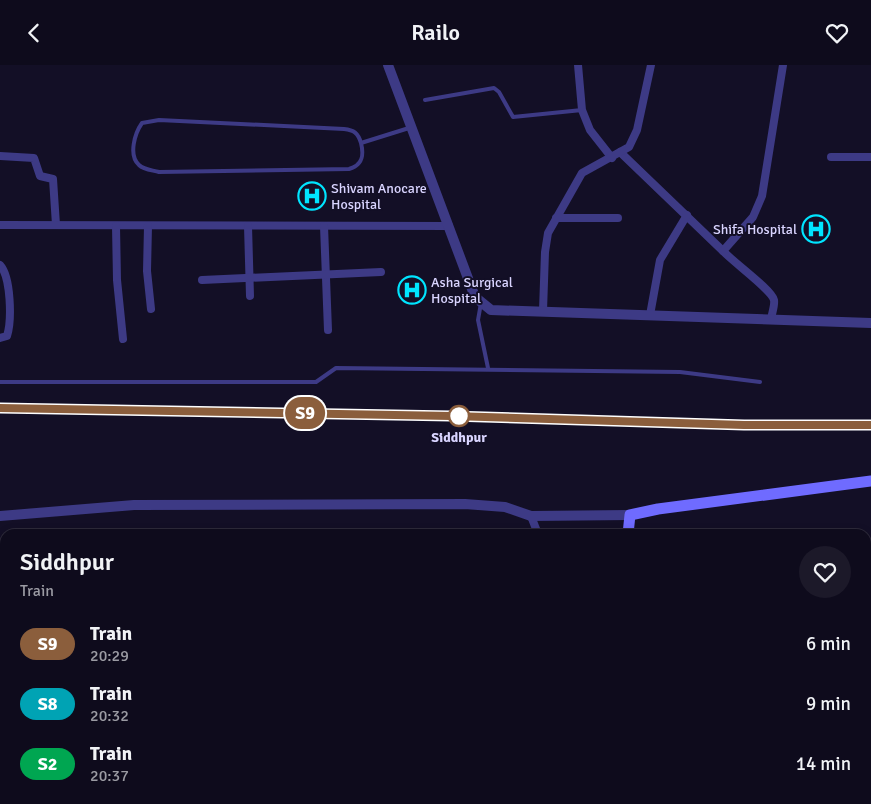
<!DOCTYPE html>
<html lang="en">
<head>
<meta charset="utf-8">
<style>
  :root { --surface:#0e0b1c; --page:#1c1929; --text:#f1f3f6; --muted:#9b9ba3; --line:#2e2b3b }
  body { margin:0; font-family:Signika,sans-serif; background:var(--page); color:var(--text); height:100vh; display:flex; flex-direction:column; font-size:19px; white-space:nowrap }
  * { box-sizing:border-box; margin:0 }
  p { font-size:16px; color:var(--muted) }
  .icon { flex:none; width:28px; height:28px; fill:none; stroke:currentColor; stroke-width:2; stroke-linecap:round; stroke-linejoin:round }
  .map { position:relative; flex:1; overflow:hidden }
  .panel { position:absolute; left:0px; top:464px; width:871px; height:276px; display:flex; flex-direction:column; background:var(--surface); border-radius:15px 15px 0 0; box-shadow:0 2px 8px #0003,0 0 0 1px var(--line) }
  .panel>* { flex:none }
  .badge { padding:0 10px; border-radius:16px; font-size:18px; line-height:32px }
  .map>.badge { position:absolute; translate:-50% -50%; box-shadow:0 0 0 2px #fff }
  .round { display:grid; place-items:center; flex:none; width:52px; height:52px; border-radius:26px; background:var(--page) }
  .headline { display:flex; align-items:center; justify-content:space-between; height:85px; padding:0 20px }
  h1 { font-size:24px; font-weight:600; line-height:38px }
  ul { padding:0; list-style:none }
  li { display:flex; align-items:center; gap:15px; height:60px; padding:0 20px }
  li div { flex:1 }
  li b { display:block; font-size:19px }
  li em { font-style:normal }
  li .badge { min-width:55px; font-weight:700; text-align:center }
  header { display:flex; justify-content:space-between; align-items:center; height:65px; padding:0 20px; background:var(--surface); font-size:22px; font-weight:600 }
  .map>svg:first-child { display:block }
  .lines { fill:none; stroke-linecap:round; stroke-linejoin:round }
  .service { stroke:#3d3a85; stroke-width:4 }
  .minor { stroke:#3d3a85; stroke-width:8 }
  .tertiary { stroke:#3d3a85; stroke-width:10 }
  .secondary { stroke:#6f6bff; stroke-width:11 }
  .rail-casing { stroke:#00e5ff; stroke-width:4.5 }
  .rail { stroke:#130f26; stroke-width:2.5; stroke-dasharray:8; stroke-linecap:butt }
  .line-casing { stroke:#fff; stroke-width:11 }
  .line { stroke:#8b5e3c; stroke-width:8 }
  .stop-dot { fill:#fff; stroke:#8b5e3c; stroke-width:2.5 }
  .labels { text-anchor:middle; stroke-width:4; stroke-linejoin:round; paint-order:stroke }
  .poi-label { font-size:14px; fill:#d9d4ff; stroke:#130f26; text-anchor:start }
  .stop-label { font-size:14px; font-weight:bold; fill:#d9d4ff; stroke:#130f26 }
</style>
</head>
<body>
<header><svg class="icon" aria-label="back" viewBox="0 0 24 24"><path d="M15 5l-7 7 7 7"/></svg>Railo<svg class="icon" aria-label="heart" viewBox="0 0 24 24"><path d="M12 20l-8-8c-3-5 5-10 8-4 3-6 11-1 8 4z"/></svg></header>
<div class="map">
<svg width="871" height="739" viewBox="0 0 871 739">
  <rect width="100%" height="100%" fill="#130f26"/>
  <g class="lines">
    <g class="service">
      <polyline points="425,35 494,23 499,27 513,52 582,45"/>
      <path d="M361,78C364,90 363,100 349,104L159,107C152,105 144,105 139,100C128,90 135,68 142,58L159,55L344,64C354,65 358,68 361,78L409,63"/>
      <polyline points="481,238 478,255 488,303"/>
      <polyline points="0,317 316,317 336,303 680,307 760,317"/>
    </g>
    <g class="minor">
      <polyline points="578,0 582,45 590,65 612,93"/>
      <polyline points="620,87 723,186"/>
      <polyline points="0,91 34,93 40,111 53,114 56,160"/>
      <polyline points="831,92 871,92"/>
      <polyline points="556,153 618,153"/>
      <polyline points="0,160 449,161"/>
      <polyline points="116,161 117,215 123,274"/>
      <polyline points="148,161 147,206 151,244"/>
      <polyline points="248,161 250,231"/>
      <polyline points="324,161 328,265"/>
      <path d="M0,200C11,212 12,255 7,271L0,273"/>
      <polyline points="202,215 381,207"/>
      <polyline points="543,246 545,187 548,168 582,108 629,82 637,65 651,0"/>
      <polyline points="650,250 660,195 687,150"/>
      <path d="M771,254C772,248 775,240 774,235C772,225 733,197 723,186L753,152L762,131L783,0"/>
      <polyline points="531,451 538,469"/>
      <polyline points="866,565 871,562"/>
      <polyline points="866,621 871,636"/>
      <polyline points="866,678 871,678"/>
      <polyline points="866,716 871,716"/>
      <polyline points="556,735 556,739"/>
      <polyline points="820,735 820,739"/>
    </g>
    <g class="tertiary">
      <polyline points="388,0 475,232 491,245 871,258"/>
      <polyline points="0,451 134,440 465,439 505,442 531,451 630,450"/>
    </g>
    <g class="secondary">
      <polyline points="628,469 630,450 658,444 871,416"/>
      <polyline points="505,739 509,735"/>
      <polyline points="609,739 609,735"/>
    </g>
    <g class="rail-casing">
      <polyline id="rail" points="0,343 451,351 744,360 871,360"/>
    </g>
    <use href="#rail" class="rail"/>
  </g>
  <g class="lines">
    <g class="line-casing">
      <polyline id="line" points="0,343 451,351 744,360 871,360"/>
    </g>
    <use href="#line" class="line"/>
  </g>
  <defs>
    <g id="hospital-ring" transform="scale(1.4375)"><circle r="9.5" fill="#130f26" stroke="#00e5ff" stroke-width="1.5"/><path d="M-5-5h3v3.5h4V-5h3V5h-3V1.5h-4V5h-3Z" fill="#00e5ff"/></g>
  </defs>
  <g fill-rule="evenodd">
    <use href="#hospital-ring" x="312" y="131"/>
    <use href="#hospital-ring" x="816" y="164"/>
    <use href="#hospital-ring" x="412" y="225"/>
  </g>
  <circle class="stop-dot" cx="459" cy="351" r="10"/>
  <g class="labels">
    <g class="poi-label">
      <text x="331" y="128">Shivam Anocare<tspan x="331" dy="16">Hospital</tspan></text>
      <text x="797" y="169" text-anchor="end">Shifa Hospital</text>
      <text x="431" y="222">Asha Surgical<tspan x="431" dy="16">Hospital</tspan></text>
    </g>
    <g class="stop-label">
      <text x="459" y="377">Siddhpur</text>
    </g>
  </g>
</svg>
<b class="badge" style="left:305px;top:348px;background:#8b5e3c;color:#fff">S9</b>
<section class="panel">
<div class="headline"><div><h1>Siddhpur</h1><p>Train</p></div><a class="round"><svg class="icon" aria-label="heart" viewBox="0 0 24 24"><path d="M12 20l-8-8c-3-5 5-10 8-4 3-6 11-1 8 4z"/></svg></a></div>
<ul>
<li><span class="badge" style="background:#8b5e3c;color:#fff">S9</span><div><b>Train</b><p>20:29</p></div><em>6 min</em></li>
<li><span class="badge" style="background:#00a3b4;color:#fff">S8</span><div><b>Train</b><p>20:32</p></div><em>9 min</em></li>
<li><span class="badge" style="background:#00a651;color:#fff">S2</span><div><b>Train</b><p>20:37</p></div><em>14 min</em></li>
</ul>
</section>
</div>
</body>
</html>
